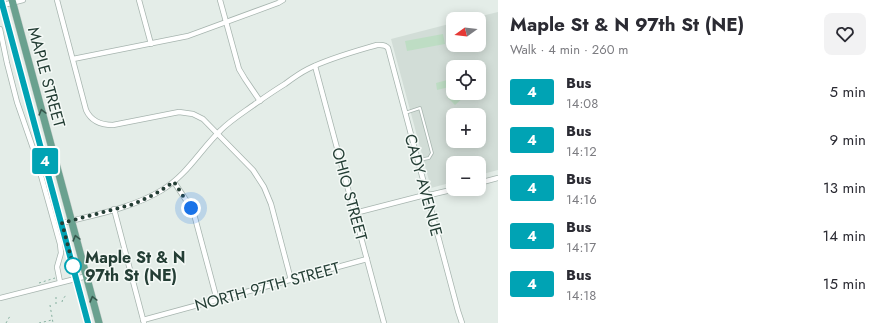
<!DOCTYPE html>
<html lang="en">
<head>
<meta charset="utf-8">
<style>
  :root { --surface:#fff; --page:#f2f2f3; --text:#2b2b33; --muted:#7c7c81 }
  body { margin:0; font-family:Jost,sans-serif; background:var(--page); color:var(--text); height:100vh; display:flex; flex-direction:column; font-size:15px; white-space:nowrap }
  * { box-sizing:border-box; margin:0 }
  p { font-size:13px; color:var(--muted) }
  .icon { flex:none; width:22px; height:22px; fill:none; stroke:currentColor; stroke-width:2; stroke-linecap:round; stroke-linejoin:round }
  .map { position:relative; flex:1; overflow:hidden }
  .panel { display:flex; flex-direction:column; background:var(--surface); width:380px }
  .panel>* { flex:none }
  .badge { padding:0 8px; border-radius:3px; font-size:14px; line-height:26px }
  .needle { width:26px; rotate:255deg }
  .controls { position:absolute; left:446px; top:12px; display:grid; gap:8px }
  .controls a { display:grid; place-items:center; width:40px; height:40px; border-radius:8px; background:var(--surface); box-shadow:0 2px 10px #0003; font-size:20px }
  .you { position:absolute; width:20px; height:20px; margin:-10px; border:3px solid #fff; border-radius:50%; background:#1a73e8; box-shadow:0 0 0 6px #1a73e833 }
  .map>.badge { position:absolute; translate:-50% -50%; box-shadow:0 0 0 2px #fff }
  .round { display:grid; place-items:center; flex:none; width:42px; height:42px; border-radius:8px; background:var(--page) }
  .summary { display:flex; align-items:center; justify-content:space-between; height:68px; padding:0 12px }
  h1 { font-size:19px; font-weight:700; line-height:30px }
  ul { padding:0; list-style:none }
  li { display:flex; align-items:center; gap:12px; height:48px; padding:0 12px }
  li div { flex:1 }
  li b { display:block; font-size:15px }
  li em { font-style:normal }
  li .badge { min-width:44px; font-weight:700; text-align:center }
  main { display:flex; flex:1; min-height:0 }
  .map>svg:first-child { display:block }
  .built { fill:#d2ddd7; fill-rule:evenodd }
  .green { fill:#beddc4 }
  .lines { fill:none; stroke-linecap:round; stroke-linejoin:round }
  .lane-casing { stroke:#a7b5af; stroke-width:3.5 }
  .street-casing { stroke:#a7b5af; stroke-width:6 }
  .primary-casing { stroke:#c2c9c6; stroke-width:8 }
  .path { stroke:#85af9f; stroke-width:1; stroke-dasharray:2 3; stroke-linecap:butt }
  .lane { stroke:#fff; stroke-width:2 }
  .street { stroke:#fff; stroke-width:4.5 }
  .primary { stroke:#6aa18f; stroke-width:7 }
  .oneway { stroke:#36574c }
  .line-casing { stroke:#fff; stroke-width:9 }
  .line { stroke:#00a3b4; stroke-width:6 }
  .walk { stroke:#243e35; stroke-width:4; stroke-dasharray:0 7.2 }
  .stop-dot { fill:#fff; stroke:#00a3b4; stroke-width:2 }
  .labels { text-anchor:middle; stroke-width:3; stroke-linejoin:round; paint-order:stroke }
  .street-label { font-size:16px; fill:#243e35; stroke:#f4f9f6 }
  .stop-label { font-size:16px; font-weight:bold; fill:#243e35; stroke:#f4f9f6; text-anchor:start }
</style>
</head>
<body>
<main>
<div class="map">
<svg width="498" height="323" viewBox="0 0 498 323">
  <rect width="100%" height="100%" fill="#e4ede8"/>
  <path class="built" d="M498,12V170L479,175V163H453V182L431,188L391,39L453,23V45H479V19H469ZM453,67H479V93H453ZM453,115H479V141H453Z"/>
  <g class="green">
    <polygon points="443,34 445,44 407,51 405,41"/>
    <polygon points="451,79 453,86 437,90 436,83"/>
    <polygon points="453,90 453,93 460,93 464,97 455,105 447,97"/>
  </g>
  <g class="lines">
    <g class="lane-casing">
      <polyline id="lane" points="405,113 420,108 432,153 429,158 419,160"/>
    </g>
    <g class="street-casing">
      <g id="street">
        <path d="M57,0L86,110C91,121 100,125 113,125L179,112L193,114L203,119L253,170L264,187L271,204L291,280"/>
        <polyline points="139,0 151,44"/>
        <polyline points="220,0 239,69 245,79 260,101"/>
        <polyline points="3,5 23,0"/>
        <polyline points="0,29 7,63 17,102 35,154 60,244 61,253 57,267 60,282"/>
        <polyline points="73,59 188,36 278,3 283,0"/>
        <polyline points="315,66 384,323"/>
        <polyline points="174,182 188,203 194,214 217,300"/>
        <polyline points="479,183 498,178"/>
        <polyline points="114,209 144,323"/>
        <polyline points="355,213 421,196 434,194 455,189"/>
        <path d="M62,223C94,215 133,208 162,190C188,174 200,150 221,130C231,120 244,112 255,104C265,97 275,90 285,84C293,78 300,73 308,69C330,58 353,52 377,45C381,45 385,44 388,48L458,311L462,323"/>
        <polyline points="0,298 87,276"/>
        <polyline points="143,320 367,259"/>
      </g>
    </g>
    <g class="primary-casing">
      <g id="primary">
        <polyline points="1,0 88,323"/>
        <polyline points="12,0 99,323"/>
      </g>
    </g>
    <g class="path">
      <polyline points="39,283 55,278"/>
      <polyline points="62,302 63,298 66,296"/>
      <polyline points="56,304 56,296"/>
      <polyline points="50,305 53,323"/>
      <polyline points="6,323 10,316"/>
      <polyline points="39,323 52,320"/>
    </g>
    <use href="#lane" class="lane"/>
    <use href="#street" class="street"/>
    <use href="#primary" class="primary"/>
  </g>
  <defs><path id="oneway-chevron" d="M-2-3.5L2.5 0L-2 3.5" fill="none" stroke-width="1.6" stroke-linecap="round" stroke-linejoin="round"/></defs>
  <g class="oneway">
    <use href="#oneway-chevron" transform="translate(42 112) rotate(-105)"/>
    <use href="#oneway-chevron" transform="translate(76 238) rotate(-105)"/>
    <use href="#oneway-chevron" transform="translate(93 299) rotate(-105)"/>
  </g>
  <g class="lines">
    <g class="line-casing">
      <polyline id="line" points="1,0 88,323"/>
    </g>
    <use href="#line" class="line"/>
    <polyline class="walk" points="73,266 74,269 62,223 134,204 155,194 174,182 191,208"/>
  </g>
  <circle class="stop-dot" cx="73" cy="266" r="8"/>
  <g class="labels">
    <g class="street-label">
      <text transform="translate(47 77) rotate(75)" y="6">MAPLE STREET</text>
      <text transform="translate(424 185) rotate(75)" y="6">CADY AVENUE</text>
      <text transform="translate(350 194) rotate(75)" y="6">OHIO STREET</text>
      <text transform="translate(267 286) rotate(-15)" y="6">NORTH 97TH STREET</text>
    </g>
    <g class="stop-label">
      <text x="85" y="263">Maple St &amp; N<tspan x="85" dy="18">97th St (NE)</tspan></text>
    </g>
  </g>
</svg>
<div class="controls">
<a><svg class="needle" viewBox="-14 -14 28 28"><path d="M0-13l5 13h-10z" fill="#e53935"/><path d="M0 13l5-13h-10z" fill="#7c7c81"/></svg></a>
<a><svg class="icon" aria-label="locate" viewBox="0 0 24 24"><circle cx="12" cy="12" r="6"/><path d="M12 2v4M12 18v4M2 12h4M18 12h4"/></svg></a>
<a>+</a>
<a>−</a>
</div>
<div class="you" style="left:191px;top:208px"></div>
<b class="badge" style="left:45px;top:161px;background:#00a3b4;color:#fff">4</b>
</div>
<section class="panel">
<div class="summary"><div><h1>Maple St &amp; N 97th St (NE)</h1><p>Walk · 4 min · 260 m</p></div><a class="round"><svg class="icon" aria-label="heart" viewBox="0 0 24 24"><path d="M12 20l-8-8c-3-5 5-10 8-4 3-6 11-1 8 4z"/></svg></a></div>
<ul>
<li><span class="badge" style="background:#00a3b4;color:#fff">4</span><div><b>Bus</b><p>14:08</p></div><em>5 min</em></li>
<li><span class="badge" style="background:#00a3b4;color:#fff">4</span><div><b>Bus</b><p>14:12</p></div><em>9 min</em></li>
<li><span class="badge" style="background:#00a3b4;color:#fff">4</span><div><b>Bus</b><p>14:16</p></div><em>13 min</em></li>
<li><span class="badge" style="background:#00a3b4;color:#fff">4</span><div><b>Bus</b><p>14:17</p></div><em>14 min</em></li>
<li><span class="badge" style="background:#00a3b4;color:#fff">4</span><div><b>Bus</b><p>14:18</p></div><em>15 min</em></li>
</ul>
</section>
</main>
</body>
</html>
